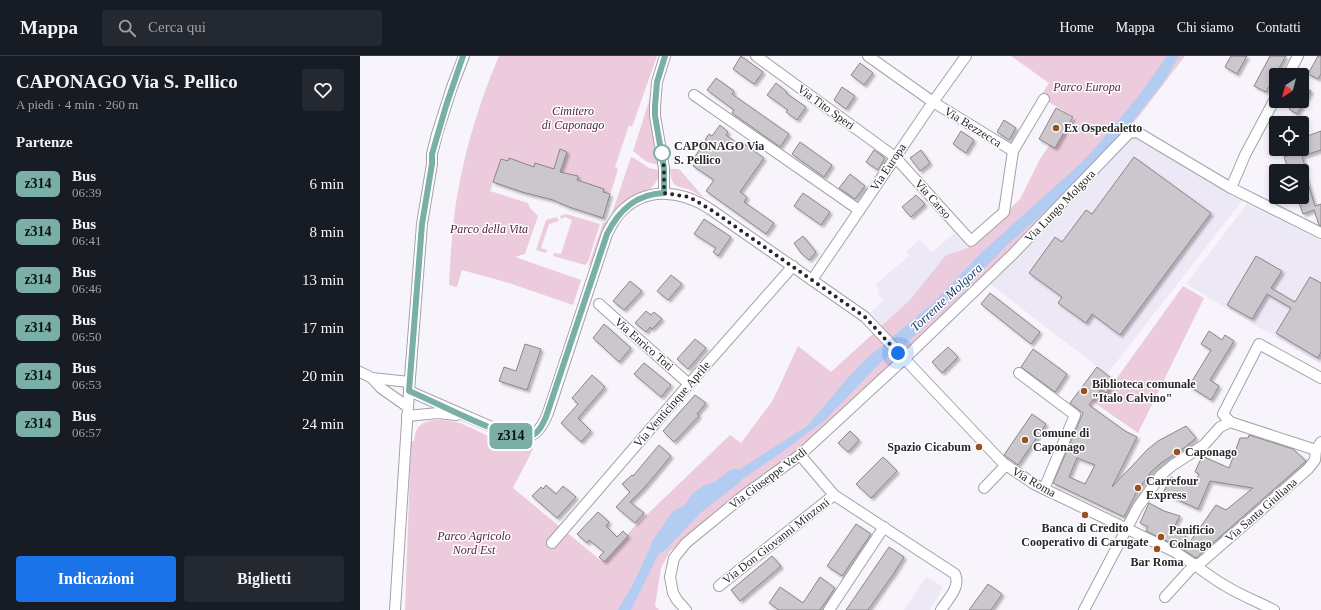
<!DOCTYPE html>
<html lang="it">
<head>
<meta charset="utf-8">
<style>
  :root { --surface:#171b24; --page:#242831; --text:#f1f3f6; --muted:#9ea1a6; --line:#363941; --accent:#1a73e8 }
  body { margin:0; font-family:Georgia,serif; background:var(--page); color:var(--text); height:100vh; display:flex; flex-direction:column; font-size:15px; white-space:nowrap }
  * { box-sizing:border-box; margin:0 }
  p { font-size:13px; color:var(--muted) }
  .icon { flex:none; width:22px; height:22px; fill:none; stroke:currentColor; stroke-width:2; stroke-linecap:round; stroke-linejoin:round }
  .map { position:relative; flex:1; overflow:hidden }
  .side { display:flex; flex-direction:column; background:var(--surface); width:360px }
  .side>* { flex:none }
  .badge { padding:0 8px; border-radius:6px; font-size:14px; line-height:26px }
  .needle { width:26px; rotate:216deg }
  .tools { position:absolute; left:909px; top:12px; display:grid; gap:8px }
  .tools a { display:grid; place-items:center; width:40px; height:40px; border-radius:4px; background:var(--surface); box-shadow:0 2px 6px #0003; font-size:20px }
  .you { position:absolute; width:20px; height:20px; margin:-10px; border:3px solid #fff; border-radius:50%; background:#1a73e8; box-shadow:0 0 0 6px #1a73e833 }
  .map>.badge { position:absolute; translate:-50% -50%; box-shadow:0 0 0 2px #fff }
  h2 { padding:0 16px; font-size:15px; line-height:36px }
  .round { display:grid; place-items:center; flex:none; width:42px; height:42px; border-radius:4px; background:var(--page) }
  .overview { display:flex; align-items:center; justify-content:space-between; height:68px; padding:0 16px }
  h1 { font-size:19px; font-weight:700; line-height:30px }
  .button { display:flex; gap:8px; margin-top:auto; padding:8px 16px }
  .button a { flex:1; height:46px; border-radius:4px; background:var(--accent); color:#fff; font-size:16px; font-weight:700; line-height:46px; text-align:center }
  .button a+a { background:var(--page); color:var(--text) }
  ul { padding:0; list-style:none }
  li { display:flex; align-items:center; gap:12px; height:48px; padding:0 16px }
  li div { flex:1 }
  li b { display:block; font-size:15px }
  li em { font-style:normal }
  li .badge { min-width:44px; font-weight:700; text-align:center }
  header { display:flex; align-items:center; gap:24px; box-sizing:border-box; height:56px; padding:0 20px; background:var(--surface); border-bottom:1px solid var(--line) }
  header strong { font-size:19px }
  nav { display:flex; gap:22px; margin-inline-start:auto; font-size:14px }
  .search { width:280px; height:36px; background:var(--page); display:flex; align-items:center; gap:10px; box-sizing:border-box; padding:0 14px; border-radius:4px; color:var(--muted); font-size:15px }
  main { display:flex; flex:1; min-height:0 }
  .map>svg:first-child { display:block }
  .built { fill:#ede8f6 }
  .green { fill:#eccbdc }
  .water { fill:#b3ccf1 }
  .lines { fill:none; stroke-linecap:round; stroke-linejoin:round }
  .river { stroke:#b3ccf1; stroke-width:16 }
  .building { fill:#ccc7cc; stroke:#8a868b; fill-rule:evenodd; filter:url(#shadow) }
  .minor-casing { stroke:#a4a2a8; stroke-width:12 }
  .minor { stroke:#fff; stroke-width:10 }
  .line-casing { stroke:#fff; stroke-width:9 }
  .line { stroke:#79afa6; stroke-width:6 }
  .walk { stroke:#282729; stroke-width:4; stroke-dasharray:0 7.2 }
  .poi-dot { fill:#965224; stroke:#fff; stroke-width:1.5 }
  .stop-dot { fill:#fff; stroke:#79afa6; stroke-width:2 }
  .labels { text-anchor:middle; stroke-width:3; stroke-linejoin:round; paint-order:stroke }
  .park-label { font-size:12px; font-style:italic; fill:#552140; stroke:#fff }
  .street-label { font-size:12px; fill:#282729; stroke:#fff }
  .poi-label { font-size:12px; font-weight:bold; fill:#282729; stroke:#fff; text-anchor:start }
  .stop-label { font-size:12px; font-weight:bold; fill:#282729; stroke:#fff; text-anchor:start }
  .water-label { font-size:13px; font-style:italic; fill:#1b3b69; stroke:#fff }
</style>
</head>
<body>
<header>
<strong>Mappa</strong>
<div class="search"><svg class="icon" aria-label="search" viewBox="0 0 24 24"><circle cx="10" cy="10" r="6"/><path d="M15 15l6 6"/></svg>Cerca qui</div>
<nav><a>Home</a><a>Mappa</a><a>Chi siamo</a><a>Contatti</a></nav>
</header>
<main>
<section class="side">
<div class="overview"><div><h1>CAPONAGO Via S. Pellico</h1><p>A piedi · 4 min · 260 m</p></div><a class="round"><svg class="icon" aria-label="heart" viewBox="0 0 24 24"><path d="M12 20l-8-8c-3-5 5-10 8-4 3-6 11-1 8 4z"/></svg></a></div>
<h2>Partenze</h2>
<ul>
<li><span class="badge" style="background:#79afa6;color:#111">z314</span><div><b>Bus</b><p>06:39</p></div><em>6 min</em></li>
<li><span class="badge" style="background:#79afa6;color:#111">z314</span><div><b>Bus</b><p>06:41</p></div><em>8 min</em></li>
<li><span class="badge" style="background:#79afa6;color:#111">z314</span><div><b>Bus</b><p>06:46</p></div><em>13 min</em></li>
<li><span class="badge" style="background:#79afa6;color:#111">z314</span><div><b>Bus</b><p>06:50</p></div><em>17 min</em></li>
<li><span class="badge" style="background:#79afa6;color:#111">z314</span><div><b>Bus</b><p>06:53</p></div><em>20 min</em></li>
<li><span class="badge" style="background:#79afa6;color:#111">z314</span><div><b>Bus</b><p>06:57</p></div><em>24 min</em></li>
</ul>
<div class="button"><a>Indicazioni</a><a>Biglietti</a></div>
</section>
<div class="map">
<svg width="961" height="554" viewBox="0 0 961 554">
  <defs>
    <filter id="shadow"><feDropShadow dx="2.5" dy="2.5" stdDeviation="1" flood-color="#0004"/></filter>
  </defs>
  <rect width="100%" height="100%" fill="#f7f4fb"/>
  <g class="built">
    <polygon points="773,80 882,145 747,318 630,228"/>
    <polygon points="887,148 961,184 961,308 826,228"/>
    <polygon points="595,177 609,193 524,273 511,256 523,245 517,238 520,235 515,229 549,200 546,196 559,184 572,196"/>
    <polygon points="566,521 583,531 570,554 544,554"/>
  </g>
  <g class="green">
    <path d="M139,0H297L272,71L269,69L255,111L258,113L243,163L180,140L162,136L133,127L130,135L168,147L170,152L178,160L165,198L155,201L221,224L213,249L149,227L102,214L97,231L89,229C90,210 91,190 93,171C99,113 116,54 139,0Z"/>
    <path d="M651,0H825L776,64L771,69L774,73L551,293L533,305L445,391L310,495L301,512L295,550L299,554H45L51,385H54C55,381 55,376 57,373C65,360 90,364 102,368C122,376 151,395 173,388V393L153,432L244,507L273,472L370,379L381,387L413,344L438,290L471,316L550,244L586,199L606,193L651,152L660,143L680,103L691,87L716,62L680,41L689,27Z"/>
    <polygon points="292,36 298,109 287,106 273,95"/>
    <path d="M271,101L274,102L289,112L299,114C299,131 287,134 275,140C266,144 258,150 253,158L252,157Z"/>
    <path d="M310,113H318L321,115L344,142C340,140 336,137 333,135C317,128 312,135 310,113Z"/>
    <polygon points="206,158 240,168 228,206 225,209 193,200 194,197 201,198 212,164 205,161 201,163 200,160"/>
    <polygon points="197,161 199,165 189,168 181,192 187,194 186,197 176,194 186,164"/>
    <path d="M248,165C241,176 237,203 228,211L243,167Z"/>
    <polygon points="823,230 844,242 778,377 732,345 741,333 747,336"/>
  </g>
  <polygon class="water" points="807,0 819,0 803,27 769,70 706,137 646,190 606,231 548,286 521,306 465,364 418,399 372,430 357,433 343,446 323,457 303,489 271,554 258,554 273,528 295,481 313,455 324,450 332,438 343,430 351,427 363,424 447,370 487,323 507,302 572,248 622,196 719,109 736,91 781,37"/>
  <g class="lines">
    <polyline class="river" points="299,489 335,451 374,421"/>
  </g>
  <g class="building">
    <polygon points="381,0 403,16 394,28 373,13"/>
    <polygon points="871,0 887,0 877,18 865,11"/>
    <polygon points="910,0 926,0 906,36 894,30"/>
    <polygon points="958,0 961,0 961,18 958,23 948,18"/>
    <polygon points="500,7 513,17 504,29 491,19"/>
    <polygon points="356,22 374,35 372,38 429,78 420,91 372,57 374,54 347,34"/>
    <polygon points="416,27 427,36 426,37 446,51 437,64 426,56 428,54 407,39"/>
    <polygon points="942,30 951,35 937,58 929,53 934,45 942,45"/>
    <polygon points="482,31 495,40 486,53 474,44"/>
    <polygon points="696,52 713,61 695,92 679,83"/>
    <polygon points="644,64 656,72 649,84 637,76"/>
    <polygon points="360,69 368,76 366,79 381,90 383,87 404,102 380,136 387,141 384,146 414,167 406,178 346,135 354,124 333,110 337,104 334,102 346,84 345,84 349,78 352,80"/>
    <polygon points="601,75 614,84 606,97 593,88"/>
    <polygon points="961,75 961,94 942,100 946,114 944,114 955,150 961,148 961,170 959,169 954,154 943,158 937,141 942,141 942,115 929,115 924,101 936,97 935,93 942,93 942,82"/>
    <polygon points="440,86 472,109 464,121 432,98"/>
    <polygon points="200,93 207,96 200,116 218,120 217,124 244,133 243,136 250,138 243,162 209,151 193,144 162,136 133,126 141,103 148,105 149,102 174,111 175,107 194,113"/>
    <polygon points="514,94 525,102 518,114 506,106"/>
    <polygon points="561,94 570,107 560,115 550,102"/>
    <polygon points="774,101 851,157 760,279 732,258 726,267 698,247 702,241 669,217 695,181 702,186 726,154 732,158"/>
    <polygon points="490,118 505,130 495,143 479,132"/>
    <polygon points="443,137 470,156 461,169 434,150"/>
    <polygon points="556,139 565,148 551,161 542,151"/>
    <polygon points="344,163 371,181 358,200 353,196 356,192 334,178"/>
    <polygon points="443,180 456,196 449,204 441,197 434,187"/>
    <polygon points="896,200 922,215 911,232 935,246 950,221 961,227 961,296 958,302 916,277 931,252 907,238 892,263 867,249"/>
    <polygon points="311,219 322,228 308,244 297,235"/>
    <polygon points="270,225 282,235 264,254 253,245"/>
    <polygon points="630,237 680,276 671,288 621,248"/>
    <polygon points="286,255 291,259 294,256 302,263 292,273 290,271 286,276 275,267"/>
    <polygon points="244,268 271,292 259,306 233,282"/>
    <polygon points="849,275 862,284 865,279 874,285 850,324 859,330 851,344 829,330 851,294 841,288"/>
    <polygon points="335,283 346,292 328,313 317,303"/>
    <polygon points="165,288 181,293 167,334 139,325 144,311 156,315"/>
    <polygon points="588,291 598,301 582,317 572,306"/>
    <polygon points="673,293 707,318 695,336 661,311"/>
    <polygon points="284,307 311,329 301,341 274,318"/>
    <path d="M737,311L755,325L746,337L741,333L729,349L765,375L777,381L752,431L788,393L798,385L826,370L836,382L824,392L801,407L791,416L777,435L764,461L693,427L723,357L710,347ZM717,402L735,409L725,428L709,421Z"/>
    <polygon points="232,319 245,331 218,362 231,375 221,386 201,367 218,348 212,342"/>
    <polygon points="335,339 346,347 337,358 339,360 314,386 303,375"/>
    <polygon points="672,358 686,368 658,409 644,399"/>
    <polygon points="490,375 499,384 488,396 478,387"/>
    <polygon points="889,379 933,393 946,405 836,502 824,494 856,449 866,454 893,432 850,425 838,453 803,437 811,421 833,431 839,418 835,416 842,400 869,412 880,382 888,382"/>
    <polygon points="299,389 311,400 285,431 270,446 284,457 275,467 256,451 270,436 262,428 272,419 273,420"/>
    <polygon points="523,401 537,415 511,442 496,428"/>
    <polygon points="186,429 196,438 203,430 216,441 197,462 172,440 181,431 183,433"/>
    <polygon points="789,447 804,455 820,460 813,473 826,479 821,492 786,475 788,471 780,467"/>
    <polygon points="238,456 249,466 246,470 257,481 263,475 268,480 244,506 239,501 244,496 229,484 227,487 217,478"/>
    <polygon points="496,468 511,478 482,520 467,510"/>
    <polygon points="529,491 544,501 534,517 508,554 486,554"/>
    <polygon points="412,500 421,510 380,545 371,534"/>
    <polygon points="460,521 475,532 460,554 419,554 409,547 420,531 443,547"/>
    <polygon points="628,528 642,538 631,554 609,554"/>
  </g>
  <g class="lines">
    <g class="minor-casing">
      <g id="minor">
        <polyline points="396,0 535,101 611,185 644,156 653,95 684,43"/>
        <polyline points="508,0 573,46 653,95"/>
        <polyline points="928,19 938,0"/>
        <polyline points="334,39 499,154"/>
        <polyline points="916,41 885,99 871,132 961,177"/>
        <polyline points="304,137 304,112 295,60 295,50 297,26 305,0"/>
        <polyline points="452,224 573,46 606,0"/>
        <polyline points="239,248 329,328"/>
        <polyline points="0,316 12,322 21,332 48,351"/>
        <polyline points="659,317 715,359 684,433"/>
        <polyline points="12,322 49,326"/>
        <path d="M49,335L150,379C173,385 180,376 188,357L247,178C251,171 254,163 260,157C285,130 321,134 350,153L505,261L643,407L674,428L815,496C832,506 847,519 864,529C880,539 898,546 914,554"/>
        <polyline points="47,360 78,357 96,359"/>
        <polyline points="870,366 863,358 899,288 961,322"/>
        <path d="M440,399L474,439L595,518C601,531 588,543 581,554"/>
        <polyline points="624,432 646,409"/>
        <polyline points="192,487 329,328 433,210"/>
        <polyline points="837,510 948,413 955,404 956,394 961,386"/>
        <polyline points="359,530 474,439"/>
        <polyline points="805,541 835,508"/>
        <polyline points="35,554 49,335 62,168 72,108 72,98 77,78 92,31 104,0"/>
        <polyline points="326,554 317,544 313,537 310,521 314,502 326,487 387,437 440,399 544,303 652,199 769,77 777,76 871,132"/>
        <polyline points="469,554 524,471"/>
        <polyline points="724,554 778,451 801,419 813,409 844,389 860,371 870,366 956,394"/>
      </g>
    </g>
    <use href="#minor" class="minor"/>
  </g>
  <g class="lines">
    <g class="line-casing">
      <path id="line" d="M103,0L86,50L72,98V108L62,168L49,335C82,349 116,368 150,379C156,381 163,382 169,381C178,378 182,370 186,361L247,178C259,154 276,138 304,137V112L295,60V50L297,26L305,0"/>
    </g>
    <use href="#line" class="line"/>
    <polyline class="walk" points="302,97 302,96 304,112 304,137 329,141 350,153 505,261 538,297"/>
  </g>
  <g class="poi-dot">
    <circle cx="696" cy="72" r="4"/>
    <circle cx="724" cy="335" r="4"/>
    <circle cx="665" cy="384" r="4"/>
    <circle cx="619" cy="391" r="4"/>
    <circle cx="817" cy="396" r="4"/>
    <circle cx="778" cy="432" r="4"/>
    <circle cx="725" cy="459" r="4"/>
    <circle cx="801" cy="481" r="4"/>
    <circle cx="797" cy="493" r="4"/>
  </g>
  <circle class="stop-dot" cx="302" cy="97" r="8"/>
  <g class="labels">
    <g class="park-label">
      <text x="727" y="35">Parco Europa</text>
      <text x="213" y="59">Cimitero<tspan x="213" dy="14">di Caponago</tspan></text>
      <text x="129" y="177">Parco della Vita</text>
      <text x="114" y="484">Parco Agricolo<tspan x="114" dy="14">Nord Est</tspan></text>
    </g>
    <g class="street-label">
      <text transform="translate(466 51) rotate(36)" y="4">Via Tito Speri</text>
      <text transform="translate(613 71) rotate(32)" y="4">Via Bezzecca</text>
      <text transform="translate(528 111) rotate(-56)" y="4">Via Europa</text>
      <text transform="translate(573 143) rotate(48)" y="4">Via Carso</text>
      <text transform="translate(700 150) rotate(-46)" y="4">Via Lungo Molgora</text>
      <text transform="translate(284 288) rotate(41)" y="4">Via Enrico Toti</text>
      <text transform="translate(312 348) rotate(-49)" y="4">Via Venticinque Aprile</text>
      <text transform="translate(408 422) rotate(-37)" y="4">Via Giuseppe Verdi</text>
      <text transform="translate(674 426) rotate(30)" y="4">Via Roma</text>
      <text transform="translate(901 454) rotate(-41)" y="4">Via Santa Giuliana</text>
      <text transform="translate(416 485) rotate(-38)" y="4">Via Don Giovanni Minzoni</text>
    </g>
    <g class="poi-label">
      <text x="704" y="76">Ex Ospedaletto</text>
      <text x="732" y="332">Biblioteca comunale<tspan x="732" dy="14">"Italo Calvino"</tspan></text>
      <text x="673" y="381">Comune di<tspan x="673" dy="14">Caponago</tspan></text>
      <text x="611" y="395" text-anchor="end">Spazio Cicabum</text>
      <text x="825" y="400">Caponago</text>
      <text x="786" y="429">Carrefour<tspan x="786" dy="14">Express</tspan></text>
      <text x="725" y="476" text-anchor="middle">Banca di Credito<tspan x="725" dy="14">Cooperativo di Carugate</tspan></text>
      <text x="809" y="478">Panificio<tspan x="809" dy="14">Colnago</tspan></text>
      <text x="797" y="510" text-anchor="middle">Bar Roma</text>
    </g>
    <g class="stop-label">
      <text x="314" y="94">CAPONAGO Via<tspan x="314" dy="14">S. Pellico</tspan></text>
    </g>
    <g class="water-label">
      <text transform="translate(586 241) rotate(-43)" y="5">Torrente Molgora</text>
    </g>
  </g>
</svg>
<div class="tools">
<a><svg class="needle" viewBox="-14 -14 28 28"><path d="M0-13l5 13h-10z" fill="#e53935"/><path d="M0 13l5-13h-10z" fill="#9ea1a6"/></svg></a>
<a><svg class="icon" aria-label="locate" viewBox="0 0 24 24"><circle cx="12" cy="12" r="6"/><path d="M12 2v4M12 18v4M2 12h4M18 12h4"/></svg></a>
<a><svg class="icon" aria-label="layers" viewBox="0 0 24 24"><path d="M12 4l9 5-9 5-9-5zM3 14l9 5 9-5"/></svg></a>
</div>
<div class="you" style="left:538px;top:297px"></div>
<b class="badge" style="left:151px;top:380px;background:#79afa6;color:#111">z314</b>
</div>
</main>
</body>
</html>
